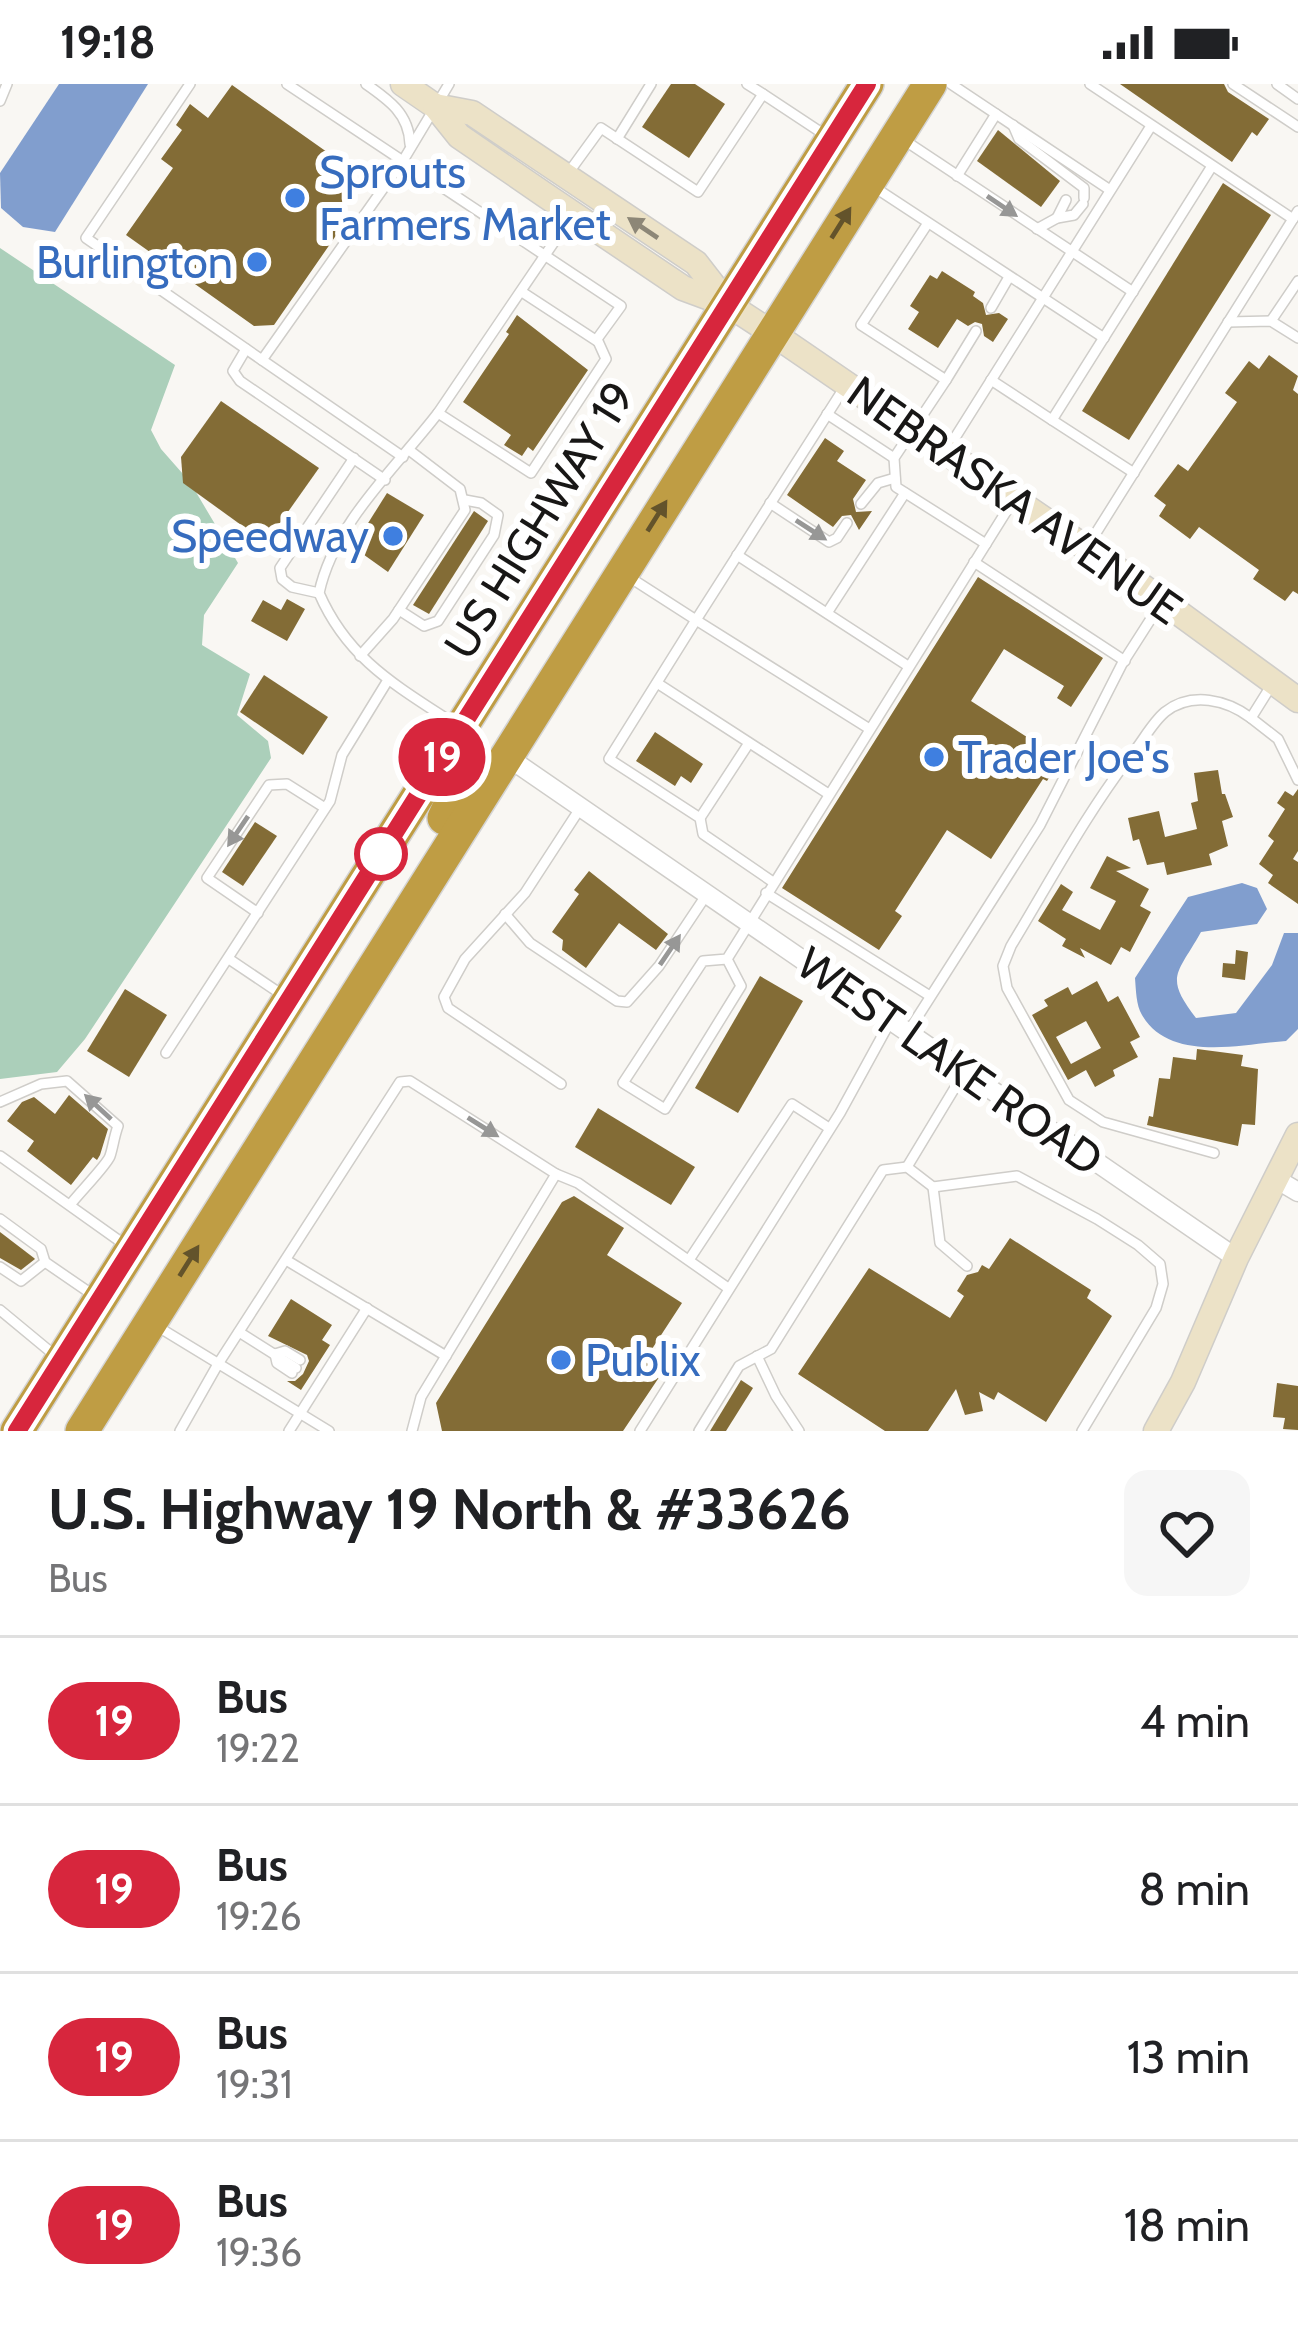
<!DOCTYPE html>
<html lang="en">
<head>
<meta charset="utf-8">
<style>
  :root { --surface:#fff; --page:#f6f6f6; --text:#202124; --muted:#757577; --line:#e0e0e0 }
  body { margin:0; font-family:Cabin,sans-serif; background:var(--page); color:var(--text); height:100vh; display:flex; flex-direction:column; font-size:45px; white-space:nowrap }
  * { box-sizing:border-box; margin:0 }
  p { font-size:39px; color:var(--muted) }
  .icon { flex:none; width:66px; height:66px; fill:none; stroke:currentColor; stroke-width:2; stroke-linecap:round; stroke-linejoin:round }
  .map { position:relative; height:1347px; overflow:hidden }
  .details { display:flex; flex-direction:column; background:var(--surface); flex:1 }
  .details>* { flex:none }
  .badge { padding:0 24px; border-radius:39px; font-size:42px; line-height:78px }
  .map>.badge { position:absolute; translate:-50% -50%; box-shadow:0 0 0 6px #fff }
  .round { display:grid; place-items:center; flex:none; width:126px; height:126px; border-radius:24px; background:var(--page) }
  .headline { display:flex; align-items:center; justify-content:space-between; height:204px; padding:0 48px }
  h1 { font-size:57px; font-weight:700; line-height:90px }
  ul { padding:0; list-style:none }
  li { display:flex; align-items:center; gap:36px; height:168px; padding:0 48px; border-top:3px solid var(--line) }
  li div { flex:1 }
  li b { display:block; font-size:45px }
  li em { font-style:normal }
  li .badge { min-width:132px; font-weight:700; text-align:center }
  .status { display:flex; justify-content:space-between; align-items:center; height:84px; padding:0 60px; background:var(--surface); direction:ltr }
  .status svg { height:33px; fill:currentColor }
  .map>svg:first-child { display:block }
  .green { fill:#abcfba }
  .water { fill:#819ece }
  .building { fill:#836c36; fill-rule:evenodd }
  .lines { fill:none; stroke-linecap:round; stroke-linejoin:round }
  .lane-casing { stroke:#cfcdc9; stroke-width:12 }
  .street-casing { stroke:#cfcdc9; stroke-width:21 }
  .secondary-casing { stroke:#cfcdc9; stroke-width:27 }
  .highway-casing { stroke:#d5d5d5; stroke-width:36 }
  .lane { stroke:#fff; stroke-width:9 }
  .street { stroke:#fff; stroke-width:18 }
  .secondary { stroke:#ece2c7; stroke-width:24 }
  .highway { stroke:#bf9d44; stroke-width:33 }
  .oneway { fill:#979796 }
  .oneway2 { fill:#63532b }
  .oneway3 { fill:#8d8777 }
  .line-casing { stroke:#fff; stroke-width:27 }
  .line { stroke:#d7263d; stroke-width:18 }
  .shop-dot { fill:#3f7fe0; stroke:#fff; stroke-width:4.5 }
  .stop-dot { fill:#fff; stroke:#d7263d; stroke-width:6 }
  .labels { text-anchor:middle; stroke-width:12; stroke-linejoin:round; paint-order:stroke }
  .shop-label { font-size:45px; fill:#366cbe; stroke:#fff; text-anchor:start }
  .street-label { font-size:45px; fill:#181716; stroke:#fff }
</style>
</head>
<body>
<div class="status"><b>19:18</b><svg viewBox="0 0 49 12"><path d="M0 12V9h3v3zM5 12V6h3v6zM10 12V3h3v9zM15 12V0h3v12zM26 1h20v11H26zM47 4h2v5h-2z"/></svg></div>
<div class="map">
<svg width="1298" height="1347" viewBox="0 0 1298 1347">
  <rect width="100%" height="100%" fill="#f9f7f3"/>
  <polygon class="green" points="0,164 175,281 151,346 161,365 190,398 238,479 204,531 202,561 250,590 237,631 268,657 271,674 85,955 57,988 0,995"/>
  <g class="water">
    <polygon points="59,0 148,0 55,148 23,143 1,124 0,89"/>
    <path d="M1242,799L1257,804L1267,825L1257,840L1201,848C1177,891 1164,892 1196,934L1236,929L1272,881L1284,849H1298V945L1286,957C1242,960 1170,979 1142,931C1136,921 1136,906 1135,894L1188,813Z"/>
  </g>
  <g class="building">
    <polygon points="671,0 695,0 725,20 689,74 642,43"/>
    <polygon points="1120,0 1224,0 1228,8 1269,35 1257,52 1252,48 1232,78"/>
    <polygon points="232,1 351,85 357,97 339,122 346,137 274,241 254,242 126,151 173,84 161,75 182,46 176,41 190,20 208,34"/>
    <polygon points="998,46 1060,97 1041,123 977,77"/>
    <polygon points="1223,99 1271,131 1129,356 1082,327"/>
    <polygon points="942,187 975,208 973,212 983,219 986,231 999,229 1008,235 993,258 984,252 982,240 975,238 968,242 957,235 938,264 908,245 919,228 910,222 930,191 937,195"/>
    <polygon points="517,231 588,286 533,367 528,363 522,372 504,361 511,351 463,318 509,250 506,248"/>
    <polygon points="1269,271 1298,292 1293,306 1298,310 1298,510 1293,507 1285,517 1253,495 1259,486 1199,443 1190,455 1159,432 1166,421 1154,412 1178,380 1188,387 1237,318 1225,309 1249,277 1259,285"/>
    <polygon points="221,317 319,384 266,459 183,399 181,373"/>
    <polygon points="825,354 844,367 837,377 866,396 853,415 856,428 872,427 859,446 851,431 842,432 833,443 787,411"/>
    <polygon points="387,409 424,431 388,488 353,463"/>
    <polygon points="474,427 488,437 429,530 413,521"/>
    <polygon points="978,493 1103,574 1071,623 1057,614 1064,602 1004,565 971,617 1061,675 1047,697 1043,695 991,775 947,746 895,827 902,832 879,866 782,804"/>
    <polygon points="287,515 305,525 287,557 251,537 263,516 281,526"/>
    <polygon points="264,591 328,633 303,671 240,628"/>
    <polygon points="655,648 703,680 691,699 681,692 675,702 636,677"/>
    <polygon points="1218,686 1222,710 1225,710 1233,733 1222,737 1228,762 1209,770 1212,781 1167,791 1164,778 1147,781 1139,755 1133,757 1128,734 1159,727 1165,753 1197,745 1191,719 1198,717 1194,689"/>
    <polygon points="1298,705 1298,767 1293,775 1298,778 1298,820 1268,799 1273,791 1259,780 1274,757 1268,752 1285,725 1277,719 1285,707 1293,712"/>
    <polygon points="255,738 277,752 243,802 222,788"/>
    <polygon points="1107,772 1131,784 1116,787 1149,805 1140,822 1151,828 1130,868 1121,863 1111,881 1080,864 1085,874 1062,862 1066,855 1038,837 1061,800 1073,808 1062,826 1100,846 1116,817 1090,804"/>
    <polygon points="589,787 668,850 656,866 619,839 586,884 562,866 563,856 552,848 579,810 574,806"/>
    <polygon points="1236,866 1248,868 1245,896 1222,893 1223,879 1235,880"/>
    <polygon points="760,892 803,917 738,1029 695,1004"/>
    <path d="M1097,897L1108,918L1118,912L1140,953L1130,958L1138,973L1113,986L1115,992L1095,1003L1086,986L1068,996L1032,931L1048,922L1044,916L1068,903L1072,911ZM1086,937L1101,964L1071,980L1056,953Z"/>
    <polygon points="125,905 167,931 129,993 87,967"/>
    <polygon points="1197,965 1243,971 1241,982 1258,985 1255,1041 1242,1040 1238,1062 1147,1041 1149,1032 1153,1033 1159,994 1170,995 1173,973 1196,976"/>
    <polygon points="69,1011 108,1045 100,1071 97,1076 93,1073 71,1101 27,1067 34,1057 7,1037 22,1018 34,1013 55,1030"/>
    <polygon points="598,1024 695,1083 671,1121 575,1063"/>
    <polygon points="574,1112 624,1144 607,1171 682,1219 650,1268 668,1280 623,1347 442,1347 436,1319 562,1118"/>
    <polygon points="0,1148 34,1174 35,1175 21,1186 0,1174"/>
    <polygon points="1010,1154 1091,1206 1087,1214 1112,1232 1046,1338 998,1308 994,1316 979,1308 983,1327 965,1331 956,1305 928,1347 885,1347 798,1290 869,1184 950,1234 964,1212 957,1207 967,1191 978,1188 982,1181 989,1185"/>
    <polygon points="291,1215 332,1241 322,1256 330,1261 301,1306 287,1297 295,1297 303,1290 309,1277 307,1271 268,1252"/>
    <polygon points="741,1296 753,1304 726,1347 710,1347"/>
    <polygon points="1277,1299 1298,1302 1298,1346 1283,1345 1285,1334 1273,1333"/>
  </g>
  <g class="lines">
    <g class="lane-casing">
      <g id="lane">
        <polyline points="190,0 86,154 262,276 404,75 449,0"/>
        <path d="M287,0L621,222L597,255L606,275L531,389L438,329C395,385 334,439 319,509C348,576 397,602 456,641"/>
        <path d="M366,0C389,16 409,30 410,60"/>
        <polyline points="747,0 763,10"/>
        <polyline points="951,0 1110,106"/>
        <polyline points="1090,0 1293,135"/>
        <polyline points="1233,0 1298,43"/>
        <polyline points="1277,0 1298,15"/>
        <polyline points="0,17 7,0"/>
        <polyline points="1013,41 1019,55 1084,104 1084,114"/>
        <polyline points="901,54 1133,208"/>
        <polyline points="617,55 651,0"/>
        <polyline points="569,88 601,44 698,108 763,10 825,51"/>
        <polyline points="957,92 996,30"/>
        <polyline points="871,101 1104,254"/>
        <polyline points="1057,134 1066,116"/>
        <polyline points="928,139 861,241 946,296 894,374 896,403 986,460"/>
        <polyline points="1037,145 1057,134 1074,131 1083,120"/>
        <polyline points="522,208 597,257"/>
        <polyline points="991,224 1009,193"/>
        <polyline points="1271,237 1298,197"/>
        <polyline points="1228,238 1271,237 1298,254"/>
        <polyline points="246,265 233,287 240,297 385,396"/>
        <polyline points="262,276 403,373"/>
        <polyline points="946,296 976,247"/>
        <polyline points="991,296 1052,336"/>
        <polyline points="438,329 573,130"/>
        <polyline points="827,330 894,374"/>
        <polyline points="946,368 1151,42"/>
        <polyline points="1134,389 1052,336 1212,82"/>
        <polyline points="770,419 829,458 837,454 847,439"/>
        <polyline points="861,420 878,399 895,394"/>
        <polyline points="1089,460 1298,127"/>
        <polyline points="737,471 908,582"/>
        <polyline points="974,478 1125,577"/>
        <polyline points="626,491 696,536 846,301"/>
        <polyline points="319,509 292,503 282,495 280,484 354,374"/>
        <polyline points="399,526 424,542 438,537 494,451 498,431 481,419 465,416"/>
        <polyline points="827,529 905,409"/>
        <polyline points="360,572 393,535 465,426 460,405 409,366"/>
        <polyline points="657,599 827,709"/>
        <polyline points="1251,634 1278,655 1298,696"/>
        <polyline points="700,734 749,659"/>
        <polyline points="773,798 703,750 700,734 609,675 696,536 868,644"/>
        <polyline points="766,809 930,912"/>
        <polyline points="258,829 207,794 269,701 287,700 325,724"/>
        <polyline points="505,830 530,859 617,917 627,918 659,882 707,810"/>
        <polyline points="229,875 284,912"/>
        <polyline points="727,875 741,902 665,1025 623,999 703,877 727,875 1014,415"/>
        <polyline points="908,948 1040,741 1122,580 1161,519"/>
        <polyline points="166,969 330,717 342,671 388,596"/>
        <polyline points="561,1000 448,924 444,913 465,875 525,809 581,723"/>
        <path d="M0,1018L41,1000L67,997L118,1042C114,1053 113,1063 110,1072C107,1081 78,1110 70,1121"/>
        <path d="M1214,1069L1103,1038L1069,1016L1007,904L1003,882L1011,862C1051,796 1088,726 1136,665C1145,653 1154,637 1165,628C1192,607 1227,616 1251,634L1271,602"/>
        <polyline points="0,1072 128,1163"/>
        <polyline points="907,1083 965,987"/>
        <polyline points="933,1103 940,1159 967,1182"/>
        <polyline points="0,1135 41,1165 45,1178 96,1213"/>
        <polyline points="286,1176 446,1272"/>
        <polyline points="689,1176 792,1020 829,1044"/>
        <polyline points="0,1183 21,1197 45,1178"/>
        <polyline points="0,1226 58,1274"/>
        <polyline points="155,1241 329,1347"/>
        <polyline points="239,1248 296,1284"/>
        <polyline points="275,1270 285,1267 300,1276"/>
        <polyline points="275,1270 277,1279 292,1289"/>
        <polyline points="757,1272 776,1312 799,1347"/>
        <polyline points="180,1347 218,1280 400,998 410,997 556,1090 578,1099 728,1204"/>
        <polyline points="289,1347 367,1224"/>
        <polyline points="412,1347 421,1313 556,1090"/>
        <polyline points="640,1347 840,1029 891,936"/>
        <polyline points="699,1347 739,1282 771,1265 883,1086 907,1083 933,1103 1017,1092 1097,1135 1138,1161 1160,1180 1163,1200 1156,1224 1082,1347"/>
      </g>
    </g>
    <g class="street-casing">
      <g id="street">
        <polyline points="506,672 1236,1174"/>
        <polyline points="1276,1095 1298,1108"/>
      </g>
    </g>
    <g class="secondary-casing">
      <g id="secondary">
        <polyline points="403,0 435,22 459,52 545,111 683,204 729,221 772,249 1146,505 1298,616"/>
        <polyline points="435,22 472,29 696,179 727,219"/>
        <polyline points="1156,1347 1183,1298 1236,1174 1298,1051"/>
      </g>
    </g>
    <g class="highway-casing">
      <g id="highway">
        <polyline points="444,734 473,673 460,644"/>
        <polyline points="17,1347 867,0"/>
        <polyline points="82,1347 930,0"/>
      </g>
    </g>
    <use href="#lane" class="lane"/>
    <use href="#street" class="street"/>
    <use href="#secondary" class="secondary"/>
    <use href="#highway" class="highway"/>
  </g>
  <defs><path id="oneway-solid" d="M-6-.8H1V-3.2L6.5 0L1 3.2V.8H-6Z" transform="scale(3)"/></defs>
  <g class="oneway">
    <use href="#oneway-solid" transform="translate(1002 122) rotate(34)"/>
    <use href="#oneway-solid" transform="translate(811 446) rotate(33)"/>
    <use href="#oneway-solid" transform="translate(238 747) rotate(124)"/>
    <use href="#oneway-solid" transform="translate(670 866) rotate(-56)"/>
    <use href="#oneway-solid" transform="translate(98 1023) rotate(-137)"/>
    <use href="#oneway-solid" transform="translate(483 1043) rotate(32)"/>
  </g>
  <g class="oneway2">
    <use href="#oneway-solid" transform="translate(841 139) rotate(-58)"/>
    <use href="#oneway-solid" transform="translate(657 432) rotate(-58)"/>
    <use href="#oneway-solid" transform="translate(189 1177) rotate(-58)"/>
  </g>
  <use class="oneway3" href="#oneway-solid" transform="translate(643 144) rotate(-146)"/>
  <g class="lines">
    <g class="line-casing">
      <polyline id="line" points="17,1347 867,0"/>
    </g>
    <use href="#line" class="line"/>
  </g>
  <g class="shop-dot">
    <circle cx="295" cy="114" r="12"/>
    <circle cx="257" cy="178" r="12"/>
    <circle cx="393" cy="452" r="12"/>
    <circle cx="934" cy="673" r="12"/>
    <circle cx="561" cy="1276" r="12"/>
  </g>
  <circle class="stop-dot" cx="381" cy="770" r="24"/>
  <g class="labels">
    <g class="shop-label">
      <text x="319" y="104">Sprouts<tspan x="319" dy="52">Farmers Market</tspan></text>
      <text x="233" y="194" text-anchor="end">Burlington</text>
      <text x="369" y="468" text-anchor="end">Speedway</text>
      <text x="958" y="689">Trader Joe's</text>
      <text x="585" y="1292">Publix</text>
    </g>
    <g class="street-label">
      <text transform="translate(1015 416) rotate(35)" y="16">NEBRASKA AVENUE</text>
      <text transform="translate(539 436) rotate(-58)" y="16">US HIGHWAY 19</text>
      <text transform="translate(950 977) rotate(35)" y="16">WEST LAKE ROAD</text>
    </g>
  </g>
</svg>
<b class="badge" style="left:442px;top:673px;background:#d7263d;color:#fff">19</b>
</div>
<section class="details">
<div class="headline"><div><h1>U.S. Highway 19 North &amp; #33626</h1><p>Bus</p></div><a class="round"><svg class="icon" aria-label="heart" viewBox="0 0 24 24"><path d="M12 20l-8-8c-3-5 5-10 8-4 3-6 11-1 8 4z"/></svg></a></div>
<ul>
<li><span class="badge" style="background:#d7263d;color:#fff">19</span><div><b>Bus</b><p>19:22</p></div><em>4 min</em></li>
<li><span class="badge" style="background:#d7263d;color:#fff">19</span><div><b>Bus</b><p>19:26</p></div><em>8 min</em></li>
<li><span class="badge" style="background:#d7263d;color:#fff">19</span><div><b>Bus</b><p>19:31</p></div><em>13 min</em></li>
<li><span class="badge" style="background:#d7263d;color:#fff">19</span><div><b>Bus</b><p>19:36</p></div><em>18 min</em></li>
</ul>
</section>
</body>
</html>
